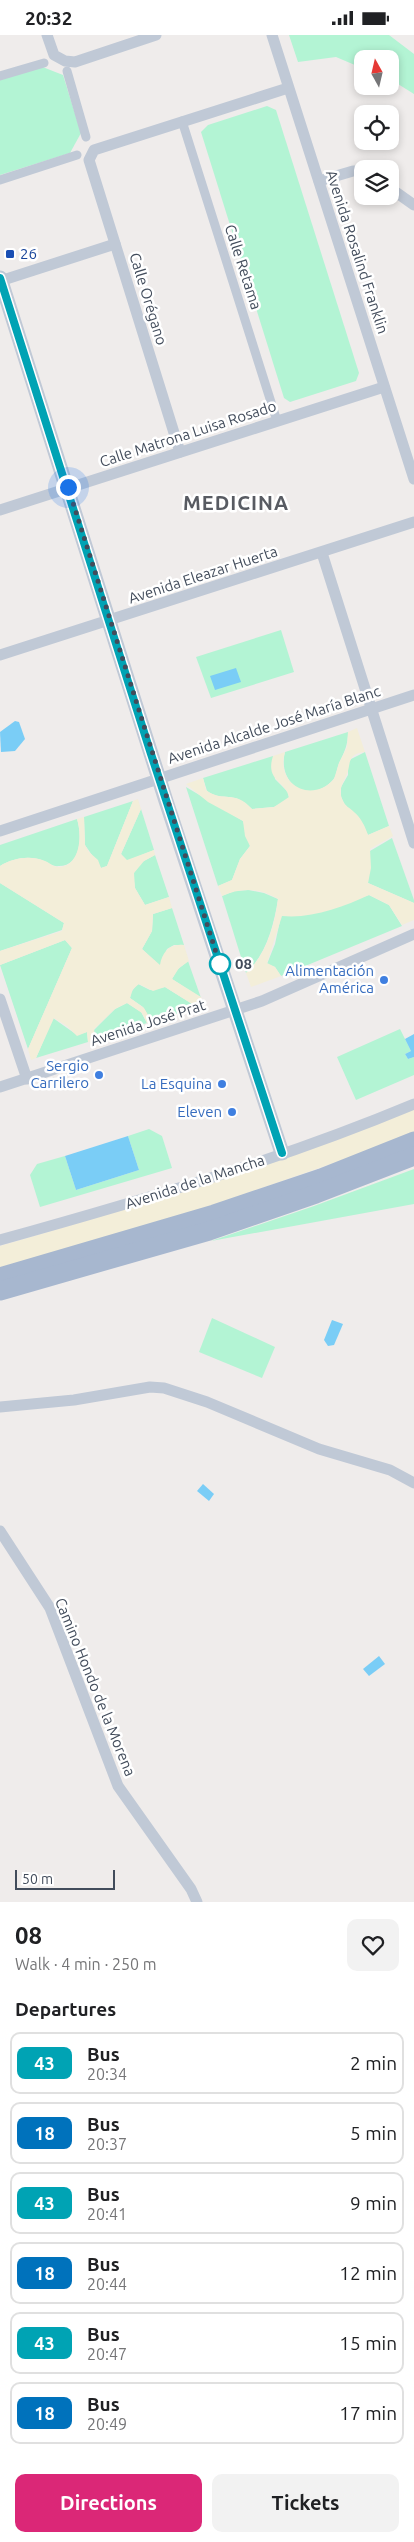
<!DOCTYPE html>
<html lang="en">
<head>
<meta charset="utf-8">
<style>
  :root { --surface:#fff; --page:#f2f2f2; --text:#202124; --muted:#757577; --line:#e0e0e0; --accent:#db2777 }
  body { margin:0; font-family:Ubuntu,sans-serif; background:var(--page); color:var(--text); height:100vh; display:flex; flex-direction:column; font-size:19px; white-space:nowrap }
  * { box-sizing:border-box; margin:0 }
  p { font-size:16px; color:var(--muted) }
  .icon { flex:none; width:28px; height:28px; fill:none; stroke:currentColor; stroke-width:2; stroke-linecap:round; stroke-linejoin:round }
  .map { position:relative; height:1867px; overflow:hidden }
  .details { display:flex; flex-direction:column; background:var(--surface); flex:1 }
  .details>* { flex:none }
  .badge { padding:0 10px; border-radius:8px; font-size:18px; line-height:32px }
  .needle { width:32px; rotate:352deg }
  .controls { position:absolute; left:354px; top:15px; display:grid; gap:10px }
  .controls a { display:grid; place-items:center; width:45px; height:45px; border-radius:10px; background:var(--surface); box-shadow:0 2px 8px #0003; font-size:25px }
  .scale { position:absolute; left:15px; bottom:12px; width:100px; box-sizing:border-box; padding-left:5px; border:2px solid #424c5b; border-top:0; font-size:14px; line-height:18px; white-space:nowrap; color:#424c5b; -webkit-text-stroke:4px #fff; paint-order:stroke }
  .you { position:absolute; width:25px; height:25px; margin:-12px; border:4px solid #fff; border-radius:50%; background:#1a73e8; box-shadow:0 0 0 8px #1a73e833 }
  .map>.badge { position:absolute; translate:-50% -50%; box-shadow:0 0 0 2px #fff }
  h2 { padding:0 15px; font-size:19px; line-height:45px }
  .round { display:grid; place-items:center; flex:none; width:52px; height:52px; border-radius:10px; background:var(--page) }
  .head { display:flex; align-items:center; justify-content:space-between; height:85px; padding:0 15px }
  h1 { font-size:24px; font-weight:600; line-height:38px }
  .button { display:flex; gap:10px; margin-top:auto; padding:10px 15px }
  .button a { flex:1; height:58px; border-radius:10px; background:var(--accent); color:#fff; font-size:20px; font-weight:600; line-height:58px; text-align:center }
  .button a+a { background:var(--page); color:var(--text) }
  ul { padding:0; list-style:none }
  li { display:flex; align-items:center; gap:15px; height:62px; margin:0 10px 8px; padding:0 5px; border:2px solid var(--line); border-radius:10px }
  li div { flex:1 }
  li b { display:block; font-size:19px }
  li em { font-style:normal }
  li .badge { min-width:55px; font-weight:700; text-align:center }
  .status { display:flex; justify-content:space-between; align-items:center; height:35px; padding:0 25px; background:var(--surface); direction:ltr }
  .status svg { height:14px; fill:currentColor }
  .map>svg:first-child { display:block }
  .green { fill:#b3f4d4 }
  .sand { fill:#f3eed9 }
  .water { fill:#7acdf6 }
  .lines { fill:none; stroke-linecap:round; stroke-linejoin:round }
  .pedestrian { stroke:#c0c9d6; stroke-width:9 }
  .minor { stroke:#c0c9d6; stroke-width:11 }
  .tertiary { stroke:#c0c9d6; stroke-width:15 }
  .primary { stroke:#a7b7cf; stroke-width:19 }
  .line-casing { stroke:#fff; stroke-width:11 }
  .line { stroke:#00a3b4; stroke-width:8 }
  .walk { stroke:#424c5b; stroke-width:5; stroke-dasharray:0 9 }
  .transit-dot { fill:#1a4fb4; stroke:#fff; stroke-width:2 }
  .stop-dot { fill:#fff; stroke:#00a3b4; stroke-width:2.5 }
  .shop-dot { fill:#3f7fe0; stroke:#fff; stroke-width:2 }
  .labels { text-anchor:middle; stroke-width:5; stroke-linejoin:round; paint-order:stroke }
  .street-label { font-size:15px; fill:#424c5b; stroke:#fff }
  .transit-label { font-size:15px; fill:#164399; stroke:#fff; text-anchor:start }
  .stop-label { font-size:15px; font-weight:bold; fill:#424c5b; stroke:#fff; text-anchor:start }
  .shop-label { font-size:15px; fill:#366cbe; stroke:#fff; text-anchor:end }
  .district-label { font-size:20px; font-weight:bold; letter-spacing:1px; fill:#585b62; stroke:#fff }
</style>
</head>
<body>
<div class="status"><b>20:32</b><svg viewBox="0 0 49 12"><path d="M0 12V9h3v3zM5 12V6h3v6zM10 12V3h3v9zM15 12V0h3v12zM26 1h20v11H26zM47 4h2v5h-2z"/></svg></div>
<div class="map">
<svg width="414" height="1867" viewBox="0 0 414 1867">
  <rect width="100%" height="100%" fill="#efeceb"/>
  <g class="green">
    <polygon points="289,0 389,0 414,19 414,59 390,44 390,24 362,24 362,33 336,22 298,27"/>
    <polygon points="40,31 63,40 81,98 70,118 0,140 0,44"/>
    <polygon points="267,71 276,75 359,338 356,346 290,367 284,363 201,97 208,90"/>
    <polygon points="281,595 294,637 211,663 196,622"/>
    <path d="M348,697C348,709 345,716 340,726C336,733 338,741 331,747C307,770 277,747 285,717Z"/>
    <polygon points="365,717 389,791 368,800 359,783 345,770 341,762 341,752 348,740 348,729 351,724"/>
    <path d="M273,721L275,744L288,757L289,764L274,772L252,774C232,754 225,768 207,756L203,743Z"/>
    <polygon points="186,752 243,786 250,811 240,824 232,845 218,851"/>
    <polygon points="133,766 107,831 101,833 85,810 84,782"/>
    <polygon points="141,774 154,815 127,826 121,819"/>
    <path d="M77,784C82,800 82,831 59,831C53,832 49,828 44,826C29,820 14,823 0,831V810Z"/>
    <polygon points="392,803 414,865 414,868 368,848 370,816"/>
    <polygon points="155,820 169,862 145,870 135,853 133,839 142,827"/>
    <polygon points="0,848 64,888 62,895 0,916"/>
    <path d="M249,855L264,858L278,864C274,890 266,920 246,938L222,861L234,856Z"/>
    <polygon points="369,860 389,870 402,891 281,941 275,932 267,929 275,909 281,881 314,878"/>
    <polygon points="172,873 184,910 174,910 167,914 160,931 142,914 152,896 153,879"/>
    <polygon points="65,905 72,913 28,1014 0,930"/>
    <polygon points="188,926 201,963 172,944 177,935"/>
    <polygon points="138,949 150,955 165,952 197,972 152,987 143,972 130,963 131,957"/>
    <polygon points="127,968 141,977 147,988 95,1005 94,995 115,974"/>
    <polygon points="53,983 77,1000 87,997 88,1007 36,1023"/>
    <polygon points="400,994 411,1016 405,1019 408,1024 414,1022 414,1040 356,1065 337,1022"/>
    <polygon points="149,1094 162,1101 172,1133 40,1172 30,1140 37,1129 65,1121 76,1155 139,1135 128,1101"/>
    <polygon points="414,1134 414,1169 211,1206 314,1171"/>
    <polygon points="212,1283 275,1312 262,1343 199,1317"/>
  </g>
  <g class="sand">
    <path d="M357,693L365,717C345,719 352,730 346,741C342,750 338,756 343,766C345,771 350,773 354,777C361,783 365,791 368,800L389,791L393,801L370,814L371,833L368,848L414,868V885L402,890L389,870L369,860C343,872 311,884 282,881L267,928L275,932L281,941L251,952L246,938C266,921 275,889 278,864C260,853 241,852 222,861L218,851L232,845L240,824L250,811L245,801L243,786L208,767L186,749L203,743L206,755C222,768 235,754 252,774L274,772L289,762C285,745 265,746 273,721L285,717C275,750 312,769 334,744L339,728L347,712L348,697Z"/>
    <path d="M138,764L141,774L121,819L127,825L154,815L155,820L144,826L134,838L135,853L145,870L169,862L172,873L153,879L152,896L142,914L160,930C162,917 170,908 184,910L189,926L179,933L172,944L201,962L203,970L197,972L165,952L153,956L139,949L133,954L130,963L144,973L152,987L147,988L142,978L127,968L115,974L94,994L95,1005L88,1007L87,997L77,1001L67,991L54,983L36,1023L31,1025L28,1014L72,913L65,905L0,930V916L62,896L64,888L0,848V831C13,823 30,820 45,826C50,828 53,832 59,832C81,831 82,799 77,784L84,782L85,810L89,817L98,825L101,833L107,831L133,766Z"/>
    <polygon points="414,1073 414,1097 348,1123 196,1176 0,1233 0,1211 89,1185"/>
  </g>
  <g class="water">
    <polygon points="236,633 241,647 215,655 210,641"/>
    <polygon points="15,686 19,687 25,704 15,716 1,717 0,697"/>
    <polygon points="414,999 414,1022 408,1024 405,1019 411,1016 405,1004"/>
    <polygon points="128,1101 139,1135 76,1155 65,1121"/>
    <polygon points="332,1285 343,1289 334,1310 328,1311 324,1305"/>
    <polygon points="203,1449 214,1459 209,1466 197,1456"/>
    <polygon points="379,1621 385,1629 369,1641 363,1634"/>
  </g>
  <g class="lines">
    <g class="pedestrian">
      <polyline points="67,36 86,102"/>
      <polyline points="0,41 44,28"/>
      <polyline points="182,86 277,386"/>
      <polyline points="0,145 77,120"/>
    </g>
    <g class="minor">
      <polyline points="47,0 54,20 65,26 75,27 156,0"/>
      <polyline points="272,0 414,444"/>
      <polyline points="319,146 353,136 362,136"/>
      <polyline points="390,153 414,170"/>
      <polyline points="0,246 115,209"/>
      <polyline points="180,417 89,125 94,115 288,53"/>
      <polyline points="0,475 384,352"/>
      <polyline points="322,518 414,808"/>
      <polyline points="0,620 414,487"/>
      <polyline points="0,796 414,660"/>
      <polyline points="0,964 27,1044"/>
      <polyline points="0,1052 262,966 414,899"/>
      <path d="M0,1205C140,1166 280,1125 414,1069"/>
      <polyline points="0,1372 74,1365 150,1352 164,1353 207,1367 319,1414 390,1435 414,1448"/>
      <polyline points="0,1496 50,1573 118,1751 191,1854 197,1867"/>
    </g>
    <polyline class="tertiary" points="0,243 166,766 282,1118"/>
    <g class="primary">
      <polyline points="0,1242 214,1179 321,1143 414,1106"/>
      <polyline points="0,1256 209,1196 316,1159 414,1121"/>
    </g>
  </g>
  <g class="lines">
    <g class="line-casing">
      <polyline id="line" points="0,243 151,719 282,1118"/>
    </g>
    <use href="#line" class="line"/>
    <polyline class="walk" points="68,452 221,933 220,929"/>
  </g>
  <rect class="transit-dot" x="5" y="214" width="10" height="10" rx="2.5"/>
  <circle class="stop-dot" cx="220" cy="929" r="10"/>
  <g class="shop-dot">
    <circle cx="384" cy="945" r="5"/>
    <circle cx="99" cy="1040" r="5"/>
    <circle cx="222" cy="1049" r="5"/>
    <circle cx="232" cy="1077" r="5"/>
  </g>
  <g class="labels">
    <g class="street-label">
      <text transform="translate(357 217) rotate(72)" y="5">Avenida Rosalind Franklin</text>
      <text transform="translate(243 232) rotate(72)" y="5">Calle Retama</text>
      <text transform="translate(148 264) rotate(73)" y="5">Calle Orégano</text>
      <text transform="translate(188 399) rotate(-18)" y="5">Calle Matrona Luisa Rosado</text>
      <text transform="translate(203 540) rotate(-18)" y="5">Avenida Eleazar Huerta</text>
      <text transform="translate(274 690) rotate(-18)" y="5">Avenida Alcalde José María Blanc</text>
      <text transform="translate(148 988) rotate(-18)" y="5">Avenida José Prat</text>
      <text transform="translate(195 1147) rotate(-18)" y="5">Avenida de la Mancha</text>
      <text transform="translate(95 1652) rotate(68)" y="5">Camino Hondo de la Morena</text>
    </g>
    <g class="transit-label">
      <text x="20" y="224">26</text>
    </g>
    <g class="stop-label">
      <text x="235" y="934">08</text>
    </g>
    <g class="shop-label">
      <text x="374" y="941">Alimentación<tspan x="374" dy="17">América</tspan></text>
      <text x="89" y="1036">Sergio<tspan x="89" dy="17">Carrilero</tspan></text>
      <text x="212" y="1054">La Esquina</text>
      <text x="222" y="1082">Eleven</text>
    </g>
    <g class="district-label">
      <text x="236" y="475">MEDICINA</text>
    </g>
  </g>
</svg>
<div class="controls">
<a><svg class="needle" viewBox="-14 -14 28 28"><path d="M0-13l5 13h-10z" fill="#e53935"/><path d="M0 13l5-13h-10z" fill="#757577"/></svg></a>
<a><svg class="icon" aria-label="locate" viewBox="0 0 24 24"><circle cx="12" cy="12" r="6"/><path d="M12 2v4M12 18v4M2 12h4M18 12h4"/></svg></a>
<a><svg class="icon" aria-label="layers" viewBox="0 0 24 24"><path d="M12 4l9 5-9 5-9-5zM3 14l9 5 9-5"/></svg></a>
</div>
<div class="scale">50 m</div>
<div class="you" style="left:68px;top:452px"></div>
</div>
<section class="details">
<div class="head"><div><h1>08</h1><p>Walk · 4 min · 250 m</p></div><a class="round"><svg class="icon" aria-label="heart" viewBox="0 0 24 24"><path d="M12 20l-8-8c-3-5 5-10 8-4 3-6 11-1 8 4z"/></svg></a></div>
<h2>Departures</h2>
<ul>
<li><span class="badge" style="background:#00a3b4;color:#fff">43</span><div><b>Bus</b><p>20:34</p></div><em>2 min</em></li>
<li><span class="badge" style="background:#0072bc;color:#fff">18</span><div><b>Bus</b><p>20:37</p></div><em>5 min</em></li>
<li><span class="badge" style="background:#00a3b4;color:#fff">43</span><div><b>Bus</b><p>20:41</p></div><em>9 min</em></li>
<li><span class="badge" style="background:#0072bc;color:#fff">18</span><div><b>Bus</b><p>20:44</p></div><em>12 min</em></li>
<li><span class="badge" style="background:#00a3b4;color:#fff">43</span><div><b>Bus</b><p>20:47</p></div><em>15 min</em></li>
<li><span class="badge" style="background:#0072bc;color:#fff">18</span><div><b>Bus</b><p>20:49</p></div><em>17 min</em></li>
</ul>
<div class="button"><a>Directions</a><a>Tickets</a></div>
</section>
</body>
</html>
